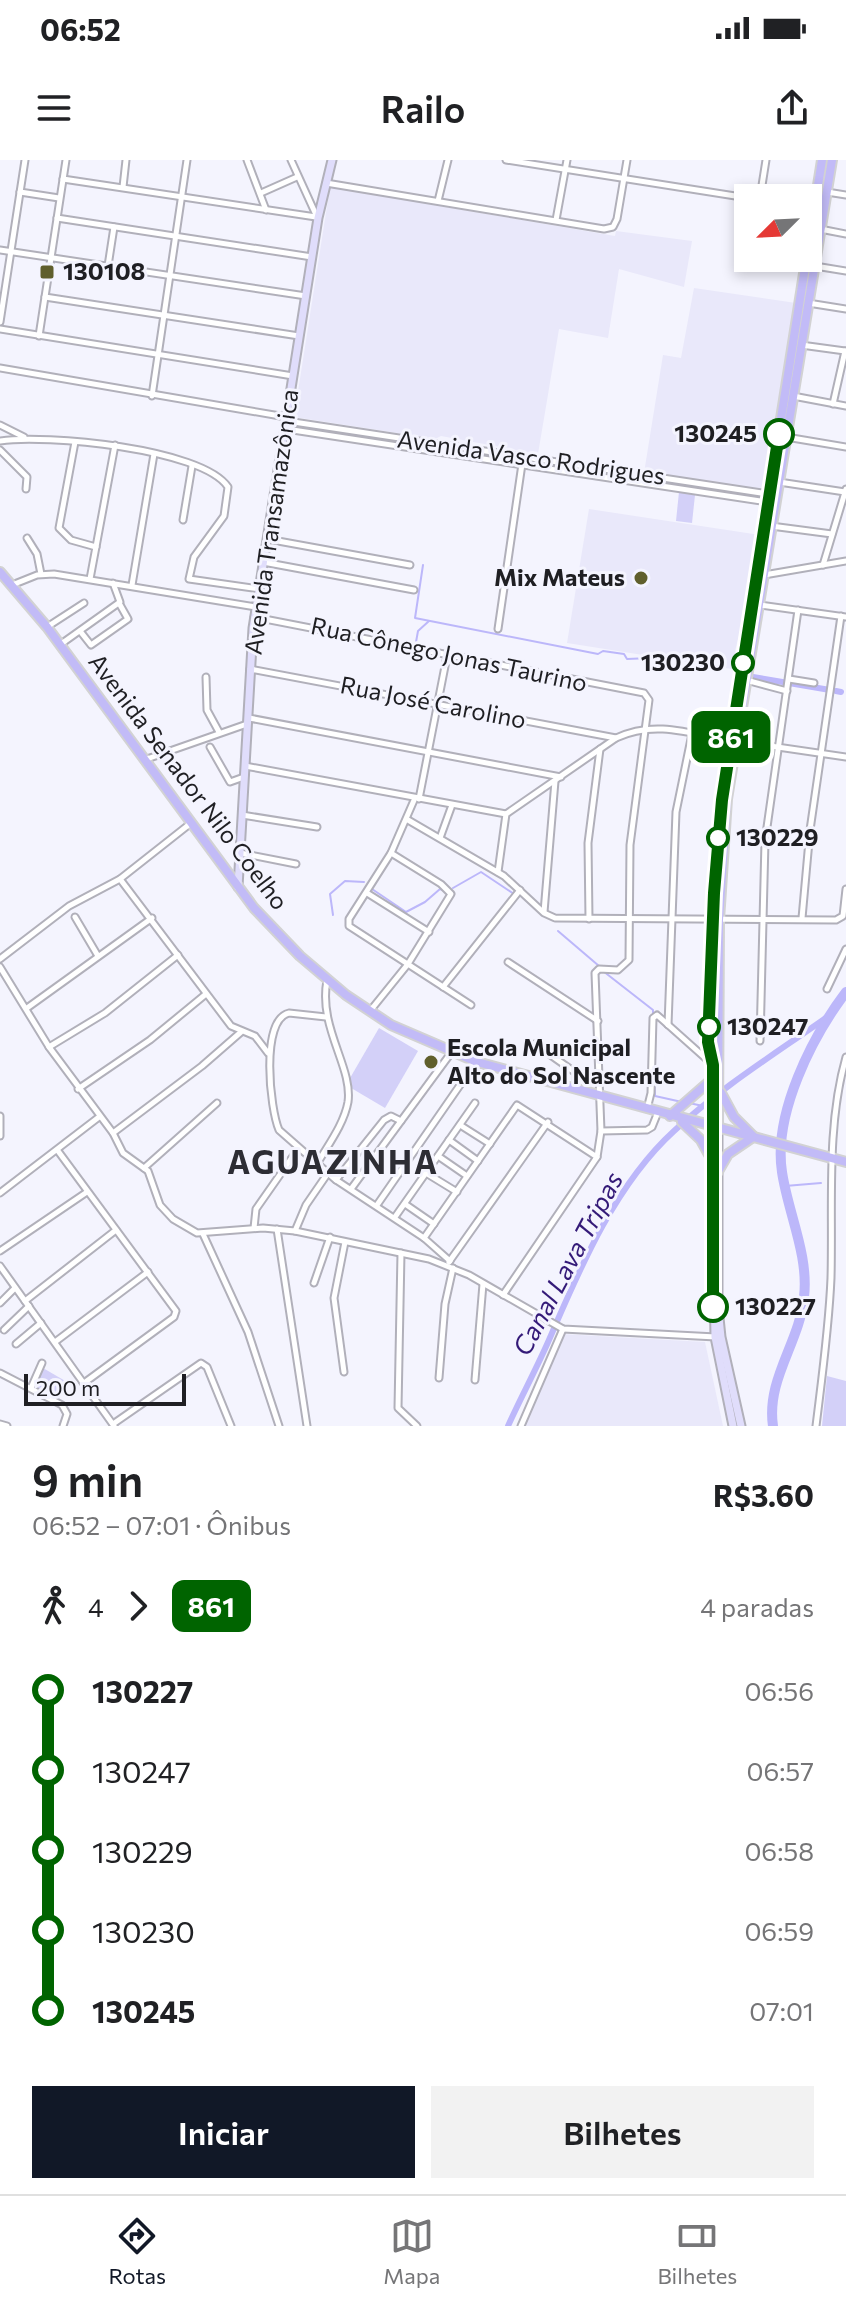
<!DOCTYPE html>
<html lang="pt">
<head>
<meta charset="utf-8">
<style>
  :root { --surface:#fff; --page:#f2f2f2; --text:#202124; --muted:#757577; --line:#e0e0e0; --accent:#111827 }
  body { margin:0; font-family:Commissioner,sans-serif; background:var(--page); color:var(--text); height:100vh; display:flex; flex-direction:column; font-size:30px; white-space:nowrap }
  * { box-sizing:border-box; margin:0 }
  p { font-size:26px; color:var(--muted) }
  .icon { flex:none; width:44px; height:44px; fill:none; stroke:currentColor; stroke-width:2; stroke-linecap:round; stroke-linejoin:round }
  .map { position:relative; height:1266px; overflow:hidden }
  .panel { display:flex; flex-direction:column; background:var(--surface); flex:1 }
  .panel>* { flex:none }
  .badge { padding:0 16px; border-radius:12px; font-size:28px; line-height:52px }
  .needle { width:52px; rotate:246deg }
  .tools { position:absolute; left:734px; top:24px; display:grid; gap:16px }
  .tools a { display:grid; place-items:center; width:88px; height:88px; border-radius:0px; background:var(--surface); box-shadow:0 4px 12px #0003; font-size:40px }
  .scale { position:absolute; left:24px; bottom:20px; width:162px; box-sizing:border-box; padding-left:8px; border:4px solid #1f1f23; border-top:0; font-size:22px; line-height:28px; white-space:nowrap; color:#1f1f23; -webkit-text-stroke:6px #f4f4fe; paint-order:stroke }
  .map>.badge { position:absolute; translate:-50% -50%; box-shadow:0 0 0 4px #fff }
  .legs { display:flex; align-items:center; gap:12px; height:88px; padding:0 32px; font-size:26px }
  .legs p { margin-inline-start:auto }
  .overview { display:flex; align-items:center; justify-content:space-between; height:136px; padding:0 32px }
  h1 { font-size:44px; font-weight:600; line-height:60px }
  .action { display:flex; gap:16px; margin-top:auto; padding:16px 32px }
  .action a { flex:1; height:92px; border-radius:0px; background:var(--accent); color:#fff; font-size:32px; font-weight:600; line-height:92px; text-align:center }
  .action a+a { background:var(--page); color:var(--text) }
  ul { padding:0 32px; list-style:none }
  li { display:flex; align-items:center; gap:28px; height:80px; font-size:30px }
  li i { display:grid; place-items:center; width:12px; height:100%; margin:0 10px; background:currentColor }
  li i::after { content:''; width:20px; height:20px; margin:-10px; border:6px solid; border-radius:50%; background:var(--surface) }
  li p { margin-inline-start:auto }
  li:first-child i { background:linear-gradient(#0000 50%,currentColor 0) }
  li:last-child i { background:linear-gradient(currentColor 50%,#0000 0) }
  .status { display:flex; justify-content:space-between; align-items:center; height:56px; padding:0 40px; background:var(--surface); direction:ltr }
  .status svg { height:22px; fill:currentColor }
  header { display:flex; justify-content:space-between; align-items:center; height:104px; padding:0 32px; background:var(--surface); font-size:36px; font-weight:600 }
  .menu { display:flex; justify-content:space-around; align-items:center; height:112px; border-top:2px solid var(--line); background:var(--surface); font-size:22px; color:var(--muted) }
  .menu a { display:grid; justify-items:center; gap:4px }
  .menu .current { color:var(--accent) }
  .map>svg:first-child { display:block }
  .built { fill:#e9e8fa }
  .green { fill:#d3d0f8 }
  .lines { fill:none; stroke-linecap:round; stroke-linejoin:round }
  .stream { stroke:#bcb7fa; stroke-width:2 }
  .canal { stroke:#bcb7fa; stroke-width:6 }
  .river { stroke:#bcb7fa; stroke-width:10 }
  .street-casing { stroke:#b1b0ba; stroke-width:9 }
  .secondary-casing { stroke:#b1b0ba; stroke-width:11 }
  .primary-casing { stroke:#d2d2d3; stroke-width:12 }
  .street { stroke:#fff; stroke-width:5 }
  .secondary { stroke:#e0ddfb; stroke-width:7 }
  .primary { stroke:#c2bbf7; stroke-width:8 }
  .line-1-casing { stroke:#fff; stroke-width:18 }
  .line-1 { stroke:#006400; stroke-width:12 }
  .poi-dot { fill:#605f2c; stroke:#f4f4fe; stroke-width:3 }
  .stop-1-dot { fill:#fff; stroke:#006400; stroke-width:4 }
  .labels { text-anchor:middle; stroke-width:6; stroke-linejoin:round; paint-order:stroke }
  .poi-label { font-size:24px; font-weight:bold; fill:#1f1f23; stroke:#f4f4fe; text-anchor:start }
  .stop-label { font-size:24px; font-weight:bold; fill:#1f1f23; stroke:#f4f4fe; text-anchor:start }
  .street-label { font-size:24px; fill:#1f1f23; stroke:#f4f4fe }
  .water-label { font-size:26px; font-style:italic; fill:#341a78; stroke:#f4f4fe }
  .district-label { font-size:32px; font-weight:bold; letter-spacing:2px; fill:#2d2d34; stroke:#f4f4fe }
</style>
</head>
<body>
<div class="status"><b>06:52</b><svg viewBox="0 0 49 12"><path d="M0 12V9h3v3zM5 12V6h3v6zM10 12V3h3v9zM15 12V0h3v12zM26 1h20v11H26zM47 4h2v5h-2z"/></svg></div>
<header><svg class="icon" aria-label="menu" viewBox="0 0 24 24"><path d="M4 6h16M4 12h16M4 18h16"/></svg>Railo<svg class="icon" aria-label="share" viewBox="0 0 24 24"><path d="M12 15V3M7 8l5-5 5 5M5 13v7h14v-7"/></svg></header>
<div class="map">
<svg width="846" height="1266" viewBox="0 0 846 1266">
  <rect width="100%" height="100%" fill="#f4f4fe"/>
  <g class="built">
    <polygon points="330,27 615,76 616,71 692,81 684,127 619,109 608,178 559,169 538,294 441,276 435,279 294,257"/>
    <polygon points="694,128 796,143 766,333 644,313 663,195 681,198"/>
    <polygon points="589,349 760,375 753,419 735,491 738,510 567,483"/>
    <polygon points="561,1174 705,1182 723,1266 522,1266"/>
  </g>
  <g class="green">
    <polygon points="527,299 735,331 734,334 526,303"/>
    <polygon points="679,332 695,335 692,363 676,361"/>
    <polygon points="379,868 418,891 385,948 346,925"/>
    <polygon points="43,1208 67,1222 58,1241 34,1229"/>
    <polygon points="827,1216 846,1221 846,1266 822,1266"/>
  </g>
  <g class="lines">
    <g class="stream">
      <polyline points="423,405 415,458 598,494 603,491 624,494 627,499 651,498"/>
      <polyline points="416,482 418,471 429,461"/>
      <polyline points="453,728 481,712 514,734"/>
      <polyline points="372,729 406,752 425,742 440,729 445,731"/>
      <polyline points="333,755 330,734 345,721 364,722"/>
      <polyline points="558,771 599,806"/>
      <polyline points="603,811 653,850 653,856"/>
      <polyline points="654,907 655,936 682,942"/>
      <polyline points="689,943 703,946"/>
      <polyline points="785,1026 821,1023"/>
    </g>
    <g class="canal">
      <polyline points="753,517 830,530"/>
      <polyline points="836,531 841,532"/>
      <path d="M508,1266C522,1235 539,1204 552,1173C582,1103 617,1023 674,971C721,927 778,892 830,855"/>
    </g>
    <path class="river" d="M773,1266C766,1219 800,1182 804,1137C809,1095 788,1053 782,1012C773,954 812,877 846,832"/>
    <g class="street-casing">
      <g id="street">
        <polyline points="247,0 266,50"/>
        <polyline points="291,0 317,57"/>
        <polyline points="506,0 748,38"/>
        <polyline points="63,19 316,57"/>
        <polyline points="326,23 604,69 613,67 617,59 627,0"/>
        <polyline points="123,27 126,0"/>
        <polyline points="20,32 59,38"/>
        <polyline points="827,32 846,35"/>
        <polyline points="261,33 297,17"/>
        <polyline points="760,38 766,0"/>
        <polyline points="438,41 448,0"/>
        <polyline points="57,58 312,97"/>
        <polyline points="556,60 567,0"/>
        <polyline points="820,69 846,74"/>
        <polyline points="0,90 306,136"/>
        <polyline points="108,106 114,67"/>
        <polyline points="815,106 846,111"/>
        <polyline points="45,137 299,176"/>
        <polyline points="808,143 846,149"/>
        <polyline points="0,162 25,0"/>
        <polyline points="0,169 293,216"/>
        <polyline points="39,176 66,0"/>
        <polyline points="801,185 845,191"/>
        <polyline points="0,208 286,257"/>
        <polyline points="152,236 187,0"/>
        <polyline points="793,236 846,246"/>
        <polyline points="833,244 845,191"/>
        <polyline points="287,261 768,334"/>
        <polyline points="0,265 24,277"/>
        <polyline points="286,269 767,342"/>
        <polyline points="786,277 846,287"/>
        <path d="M0,281C44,274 202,288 228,327L224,356L194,397L189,419L259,429"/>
        <polyline points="75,282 59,368 71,380 96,387"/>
        <polyline points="0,290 27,317 26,329"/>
        <polyline points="779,322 845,332"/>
        <polyline points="183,360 192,306"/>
        <polyline points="771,366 832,374"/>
        <polyline points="27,378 37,394 41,414"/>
        <polyline points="267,379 410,405"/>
        <polyline points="263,402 414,430"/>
        <polyline points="823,405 846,329"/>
        <polyline points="764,415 846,401"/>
        <polyline points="90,419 115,285"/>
        <polyline points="12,425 37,415 54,414 256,447"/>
        <polyline points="132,425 154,294"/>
        <polyline points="760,445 846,457"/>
        <polyline points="254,457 644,533 649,540 630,685 629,800 618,810 599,809 595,813 601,971 597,997 503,1135"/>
        <polyline points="47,467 84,443"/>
        <polyline points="498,469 522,304"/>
        <polyline points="80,471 91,485 128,459 119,443"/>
        <polyline points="61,484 120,442 113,423"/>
        <polyline points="250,509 616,578"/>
        <polyline points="206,517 207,550 219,572"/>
        <polyline points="789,519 814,523"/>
        <polyline points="746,520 787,531"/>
        <polyline points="249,558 561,617"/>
        <polyline points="736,581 846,597"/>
        <polyline points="210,587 230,622 244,617"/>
        <polyline points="144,600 247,564"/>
        <polyline points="245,606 506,654"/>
        <polyline points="415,638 391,693 349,759 349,766 471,845"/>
        <polyline points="419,639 447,496"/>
        <path d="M506,654L616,578C654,560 689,573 729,581"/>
        <polyline points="242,655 317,667"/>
        <polyline points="408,660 504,716 544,753 555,758 836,760 843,756 846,729"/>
        <polyline points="440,678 452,645"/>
        <polyline points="240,693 296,704"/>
        <polyline points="498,712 506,654"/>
        <polyline points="120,719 231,866 255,876 268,893"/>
        <polyline points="367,733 429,772"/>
        <polyline points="544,752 555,621"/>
        <polyline points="75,757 98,796"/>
        <polyline points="802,758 810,670 841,456"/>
        <polyline points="589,759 588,683 600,589"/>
        <polyline points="0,799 69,746 120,719 191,663"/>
        <polyline points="508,802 598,861"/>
        <polyline points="0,807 49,887 113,973 123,993 148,1011 160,1045 173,1059 197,1073 263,1068 295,1071 429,1099 469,1115 563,1169 716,1177"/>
        <polyline points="443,827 520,730"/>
        <polyline points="827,829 846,789"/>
        <polyline points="27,848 152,758"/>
        <polyline points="370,851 408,804 451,734 441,724 391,693"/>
        <path d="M326,857L289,853C260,860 270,949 279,970L336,1020L424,1078L450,1101"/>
        <polyline points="668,865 676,652 692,574"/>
        <polyline points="760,881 765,681 798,450"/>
        <polyline points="535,884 576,913 576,929"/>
        <polyline points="49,887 105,853 178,795"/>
        <polyline points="78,929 150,880 206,834"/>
        <polyline points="647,949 651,933 653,858 657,855 712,904"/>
        <polyline points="0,956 0,976"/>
        <polyline points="460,965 490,984"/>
        <polyline points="601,971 647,970 652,967 658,952"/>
        <polyline points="113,973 202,906 241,872"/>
        <polyline points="449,980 478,1001"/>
        <polyline points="58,991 176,1151 174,1157 84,1223"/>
        <polyline points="438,996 467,1016"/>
        <path d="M317,1004C328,985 344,964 348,942C353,907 318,868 327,820"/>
        <polyline points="144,1008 217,943"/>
        <polyline points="426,1013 457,1032"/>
        <polyline points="336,1020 384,960 391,956 401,961"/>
        <polyline points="351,1029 451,893"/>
        <polyline points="0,1033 99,957"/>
        <polyline points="405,1044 434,1064"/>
        <polyline points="377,1045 476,902"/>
        <polyline points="395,1057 475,943"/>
        <polyline points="254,1068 256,1049 298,989"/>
        <polyline points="277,1069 307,1266"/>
        <polyline points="295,1071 306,1045 328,1013"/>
        <polyline points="203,1074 248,1172 279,1266"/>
        <polyline points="424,1078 517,945 597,997"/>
        <polyline points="0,1091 87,1032"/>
        <polyline points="401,1093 398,1248 417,1266"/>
        <polyline points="449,1102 548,962"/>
        <polyline points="0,1106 114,1266"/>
        <polyline points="314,1123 330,1077"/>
        <polyline points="25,1141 116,1070"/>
        <polyline points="0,1143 15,1128"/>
        <polyline points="4,1170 29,1146"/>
        <polyline points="55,1182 148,1112"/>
        <polyline points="16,1184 41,1163"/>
        <polyline points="344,1212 334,1138 345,1082"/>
        <polyline points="0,1213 62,1245 67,1254 63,1266"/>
        <polyline points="439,1218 445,1144 453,1108"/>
        <polyline points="475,1220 483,1124"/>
        <polyline points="31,1228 42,1203"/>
        <polyline points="0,1264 7,1266"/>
        <polyline points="113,1264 201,1203 207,1207 231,1266"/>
        <polyline points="521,1266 563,1169"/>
        <path d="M816,1266C822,1217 829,1167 831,1118C833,1046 826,967 846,897"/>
      </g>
    </g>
    <g class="secondary-casing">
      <g id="secondary">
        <polyline points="238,727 253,468 318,58 332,0"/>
        <polyline points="711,967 715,1177 733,1266"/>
        <polyline points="718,969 718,1148 721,1177 741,1266"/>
      </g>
    </g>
    <g class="primary-casing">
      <g id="primary">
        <polyline points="0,412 47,467 254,748 300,796 346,835 391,865 477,902 846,1002"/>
        <polyline points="730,580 822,0"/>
        <polyline points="721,933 734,957 753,976"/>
        <polyline points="670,956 710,921"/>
        <polyline points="682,962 701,980 711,998"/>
        <polyline points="711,967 713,905 708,882 714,720"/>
        <polyline points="718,969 719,760 727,639 832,0"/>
        <polyline points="717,1013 728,994 753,977"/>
      </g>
    </g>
    <use href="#street" class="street"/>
    <use href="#secondary" class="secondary"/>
    <use href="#primary" class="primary"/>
  </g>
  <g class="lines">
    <g class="line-1-casing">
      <polyline id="line-1" points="713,1147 713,905 708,882 714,733 722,640 779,274"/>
    </g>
    <use href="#line-1" class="line-1"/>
  </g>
  <g class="poi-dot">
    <rect x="39" y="104" width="16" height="16" rx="4"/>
    <circle cx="641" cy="418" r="8"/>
    <circle cx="431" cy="902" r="8"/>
  </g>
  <g class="stop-1-dot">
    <circle cx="779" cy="274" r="14"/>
    <circle cx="743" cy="503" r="10"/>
    <circle cx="718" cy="678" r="10"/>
    <circle cx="709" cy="867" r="10"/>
    <circle cx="713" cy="1147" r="14"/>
  </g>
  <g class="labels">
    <g class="poi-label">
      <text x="63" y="120">130108</text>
      <text x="625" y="426" text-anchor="end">Mix Mateus</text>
      <text x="447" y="896">Escola Municipal<tspan x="447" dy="28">Alto do Sol Nascente</tspan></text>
    </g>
    <g class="stop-label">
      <text x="757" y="282" text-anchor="end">130245</text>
      <text x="725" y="511" text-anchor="end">130230</text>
      <text x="736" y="686">130229</text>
      <text x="727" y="875">130247</text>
      <text x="735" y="1155">130227</text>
    </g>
    <g class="street-label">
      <text transform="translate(531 298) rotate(8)" y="8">Avenida Vasco Rodrigues</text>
      <text transform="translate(272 362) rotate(-82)" y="8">Avenida Transamazônica</text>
      <text transform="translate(449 495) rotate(12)" y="8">Rua Cônego Jonas Taurino</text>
      <text transform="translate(433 543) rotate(11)" y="8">Rua José Carolino</text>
      <text transform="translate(188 622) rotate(53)" y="8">Avenida Senador Nilo Coelho</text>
    </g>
    <g class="water-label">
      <text transform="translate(568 1104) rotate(-62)" y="9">Canal Lava Tripas</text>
    </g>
    <g class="district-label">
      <text x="333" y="1014">AGUAZINHA</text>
    </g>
  </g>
</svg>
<div class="tools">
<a><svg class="needle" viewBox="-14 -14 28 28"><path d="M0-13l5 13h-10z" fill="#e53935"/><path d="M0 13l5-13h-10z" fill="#757577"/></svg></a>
</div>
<div class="scale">200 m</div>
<b class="badge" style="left:731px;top:577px;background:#006400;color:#fff">861</b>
</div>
<section class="panel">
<div class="overview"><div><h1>9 min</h1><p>06:52 – 07:01 · Ônibus</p></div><b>R$3.60</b></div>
<div class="legs"><svg class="icon" aria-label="walk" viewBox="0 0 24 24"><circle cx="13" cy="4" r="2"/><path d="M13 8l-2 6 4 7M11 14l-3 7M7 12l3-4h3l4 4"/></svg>4<svg class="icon" aria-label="forward" viewBox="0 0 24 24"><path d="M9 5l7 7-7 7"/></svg><b class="badge" style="background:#006400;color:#fff">861</b><p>4 paradas</p></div>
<ul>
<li><i style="color:#006400"></i><b>130227</b><p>06:56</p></li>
<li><i style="color:#006400"></i><span>130247</span><p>06:57</p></li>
<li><i style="color:#006400"></i><span>130229</span><p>06:58</p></li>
<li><i style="color:#006400"></i><span>130230</span><p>06:59</p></li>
<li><i style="color:#006400"></i><b>130245</b><p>07:01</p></li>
</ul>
<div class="action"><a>Iniciar</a><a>Bilhetes</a></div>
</section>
<nav class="menu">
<a class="current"><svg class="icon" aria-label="directions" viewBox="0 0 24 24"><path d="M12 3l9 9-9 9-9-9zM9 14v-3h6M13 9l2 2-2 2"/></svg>Rotas</a>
<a><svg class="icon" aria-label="map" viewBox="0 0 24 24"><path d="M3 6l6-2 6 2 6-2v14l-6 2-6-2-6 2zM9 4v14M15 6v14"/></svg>Mapa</a>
<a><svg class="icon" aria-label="tickets" viewBox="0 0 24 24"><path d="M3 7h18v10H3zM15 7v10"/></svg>Bilhetes</a>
</nav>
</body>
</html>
